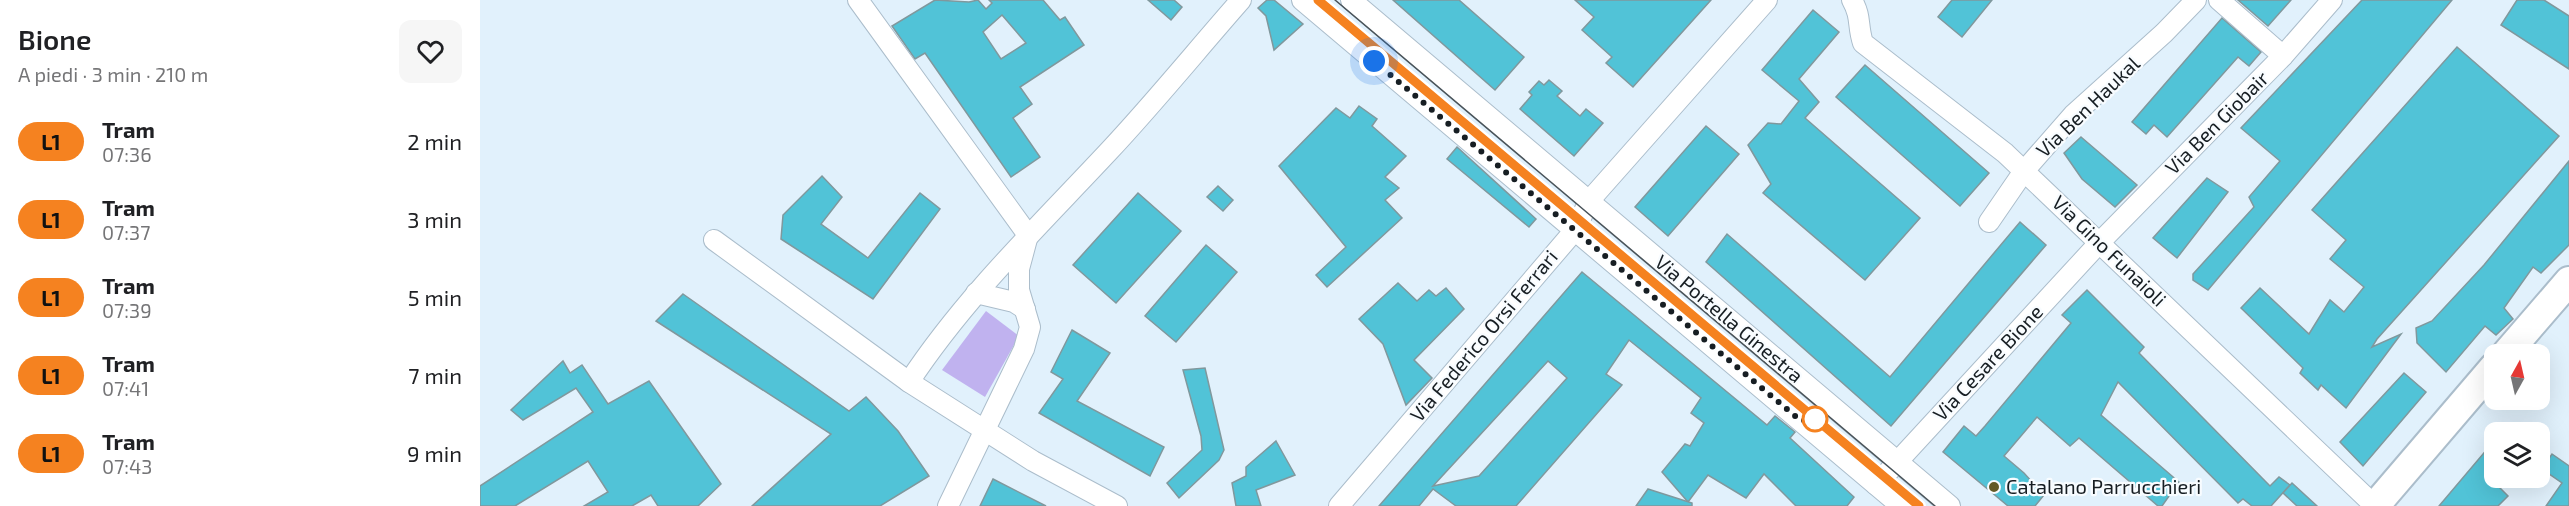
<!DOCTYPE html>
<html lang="it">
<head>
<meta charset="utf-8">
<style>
  :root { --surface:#fff; --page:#f6f6f6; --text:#202124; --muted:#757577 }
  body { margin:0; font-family:"Exo 2",sans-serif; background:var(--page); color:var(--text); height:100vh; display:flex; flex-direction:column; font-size:22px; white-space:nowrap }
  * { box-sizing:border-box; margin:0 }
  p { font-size:20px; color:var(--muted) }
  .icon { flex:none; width:33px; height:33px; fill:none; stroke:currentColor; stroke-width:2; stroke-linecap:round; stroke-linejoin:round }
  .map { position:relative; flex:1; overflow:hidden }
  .panel { display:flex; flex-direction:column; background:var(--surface); width:480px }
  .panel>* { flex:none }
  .badge { padding:0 12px; border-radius:20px; font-size:21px; line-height:39px }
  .needle { width:39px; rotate:8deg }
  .buttons { position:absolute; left:2004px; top:344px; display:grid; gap:12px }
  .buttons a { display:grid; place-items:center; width:66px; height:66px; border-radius:12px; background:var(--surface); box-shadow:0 6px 24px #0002; font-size:30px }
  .you { position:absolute; width:30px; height:30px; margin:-15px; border:4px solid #fff; border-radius:50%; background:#1a73e8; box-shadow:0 0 0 9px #1a73e833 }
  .map>.badge { position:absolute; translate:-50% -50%; box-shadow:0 0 0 3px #fff }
  .round { display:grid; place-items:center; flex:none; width:63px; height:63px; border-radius:12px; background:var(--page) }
  .headline { display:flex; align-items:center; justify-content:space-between; height:102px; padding:0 18px }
  h1 { font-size:28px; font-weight:600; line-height:45px }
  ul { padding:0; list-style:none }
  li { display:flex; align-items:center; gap:18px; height:78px; padding:0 18px }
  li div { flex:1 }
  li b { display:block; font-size:22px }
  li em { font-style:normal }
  li .badge { min-width:66px; font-weight:700; text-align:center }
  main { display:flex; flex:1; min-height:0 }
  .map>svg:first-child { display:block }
  .green { fill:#c0b2ef }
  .building { fill:#51c3d7; stroke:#80989d; stroke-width:1.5; fill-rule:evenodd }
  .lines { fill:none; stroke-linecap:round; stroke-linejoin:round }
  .street-casing { stroke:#abbdcb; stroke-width:22 }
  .secondary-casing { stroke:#abbdcb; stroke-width:32 }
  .street { stroke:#fff; stroke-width:20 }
  .secondary { stroke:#fff; stroke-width:28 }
  .tram { stroke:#495359; stroke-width:1.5 }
  .line-casing { stroke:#fff; stroke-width:14 }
  .line { stroke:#f58220; stroke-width:9 }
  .walk { stroke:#171e23; stroke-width:6; stroke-dasharray:0 10.8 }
  .stop-dot { fill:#fff; stroke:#f58220; stroke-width:3 }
  .poi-dot { fill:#635a26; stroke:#f8fcff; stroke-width:2 }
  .labels { text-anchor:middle; stroke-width:4.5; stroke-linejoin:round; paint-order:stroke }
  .street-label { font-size:20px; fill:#171e23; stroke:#f8fcff }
  .poi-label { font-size:20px; fill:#171e23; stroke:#f8fcff; text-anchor:start }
</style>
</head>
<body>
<main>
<section class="panel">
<div class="headline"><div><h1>Bione</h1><p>A piedi · 3 min · 210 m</p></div><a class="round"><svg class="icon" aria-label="heart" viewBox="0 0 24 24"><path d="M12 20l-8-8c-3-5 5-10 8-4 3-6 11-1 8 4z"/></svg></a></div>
<ul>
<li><span class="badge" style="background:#f58220;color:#111">L1</span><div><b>Tram</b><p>07:36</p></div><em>2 min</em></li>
<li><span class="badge" style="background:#f58220;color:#111">L1</span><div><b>Tram</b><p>07:37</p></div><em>3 min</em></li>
<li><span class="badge" style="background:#f58220;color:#111">L1</span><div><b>Tram</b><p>07:39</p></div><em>5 min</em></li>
<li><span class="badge" style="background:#f58220;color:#111">L1</span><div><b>Tram</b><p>07:41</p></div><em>7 min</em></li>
<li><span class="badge" style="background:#f58220;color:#111">L1</span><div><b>Tram</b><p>07:43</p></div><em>9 min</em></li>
</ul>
</section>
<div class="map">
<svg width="2089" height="506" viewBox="0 0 2089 506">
  <rect width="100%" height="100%" fill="#e1f1fc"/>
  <polygon class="green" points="506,311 539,336 505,397 462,370"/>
  <g class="building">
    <path d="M455,0L489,2L498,0L506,9L512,3L509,0H563L580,20L585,17L604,45L540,87L552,104L533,118L560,157L531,177L445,53L435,59L412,26ZM522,15L546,43L521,59L503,32Z"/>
    <polygon points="668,0 694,0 702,7 691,20"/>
    <polygon points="787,0 794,0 823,24 794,50 786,16 778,8"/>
    <polygon points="913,0 979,0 1044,57 1015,90"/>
    <polygon points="1095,0 1231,0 1153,87 1126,63 1132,57 1102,30 1114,17"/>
    <polygon points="1472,0 1512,0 1482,37 1458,17"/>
    <polygon points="1758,0 1811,0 1788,26"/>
    <polygon points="1882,0 1972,0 1728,290 1713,280 1713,274 1774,207 1769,197 1800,161 1761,128"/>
    <polygon points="2037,0 2064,0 2089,16 2089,69 2021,25"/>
    <polygon points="1333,10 1359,32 1319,79 1339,102 1325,118 1440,218 1385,280 1283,193 1291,184 1268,145 1288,123 1301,124 1319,101 1282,70"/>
    <polygon points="1742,18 1781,52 1769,66 1758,57 1687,137 1674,125 1666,134 1652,122"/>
    <polygon points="1977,47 2079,136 1897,339 1892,347 1921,334 1866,408 1841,385 1838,390 1820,373 1823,368 1761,308 1780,288 1829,334 1850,300 1864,312 1884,287 1850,259 1866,240 1832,210"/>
    <polygon points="1385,65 1509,173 1480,206 1356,97"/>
    <polygon points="1069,80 1082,91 1077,96 1100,116 1106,109 1123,123 1094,156 1040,109 1052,95 1049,92 1059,81 1064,85"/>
    <polygon points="879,106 897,119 892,126 926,156 905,177 919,188 905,200 922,218 847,287 836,275 866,247 799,166 856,108 870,118"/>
    <polygon points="1226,126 1259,154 1188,236 1155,207"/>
    <polygon points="1601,137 1657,185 1635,207 1602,179 1584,153"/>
    <polygon points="977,147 1056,219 1049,227 967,159"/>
    <polygon points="2089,161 2089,245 2061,273 2053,267 2024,308 2033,319 2016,335 2005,326 1966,372 1937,343 1936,328 1952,321 2004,265"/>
    <polygon points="342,176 362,197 341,224 388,258 440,193 460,209 393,299 301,239 303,215"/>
    <polygon points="1727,178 1748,192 1697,258 1673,238"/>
    <polygon points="738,186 753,200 743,211 727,197"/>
    <polygon points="658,193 701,231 636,303 593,265"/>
    <polygon points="1540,222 1566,245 1411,426 1226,262 1247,234 1410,377"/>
    <polygon points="726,245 757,272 696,342 665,316"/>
    <path d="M1102,272L1287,425L1295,416L1315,432L1310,438L1374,497L1367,506H1316L1284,474L1266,498L1228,475L1208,502L1182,472L1205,444L1210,446L1224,423L1211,413L1221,398L1149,340L1126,374L1142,385L1036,506H976L953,489L939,506H899ZM1068,361L1087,378L999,476L953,486Z"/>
    <polygon points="918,283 937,301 949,290 956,296 966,288 984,309 934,360 952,378 926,405 903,344 879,319"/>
    <polygon points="1607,290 1664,347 1659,353 1790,486 1799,477 1810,485 1791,506 1772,506 1763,499 1758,503 1638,382 1621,415 1699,482 1682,506 1678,506 1599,438 1590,446 1557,417 1524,456 1544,473 1564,495 1555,506 1528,506 1463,452 1484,426 1496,436 1505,426 1591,323 1582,315"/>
    <polygon points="203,294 369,411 386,397 418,431 449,476 400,506 272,506 351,434 176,321"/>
    <polygon points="592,330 630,353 597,401 684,447 670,476 559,413 583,379 571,372"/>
    <polygon points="83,361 90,373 102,365 128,404 169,381 241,484 218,506 178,506 171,495 152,506 104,506 128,492 108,461 35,506 0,506 0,486 113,412 96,388 43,420 31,410"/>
    <polygon points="725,368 744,450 739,460 699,498 687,483 722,450 721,436 703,370"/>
    <polygon points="1924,373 1946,392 1883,466 1860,442"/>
    <polygon points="796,441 815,475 776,490 781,506 756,506 752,483 766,476 766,467"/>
    <polygon points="2014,441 2014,482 2028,496 2018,506 1959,506"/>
    <polygon points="2072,454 2089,466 2089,506 2066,506 2082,483 2062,469"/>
    <polygon points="513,479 566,506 500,506"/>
    <polygon points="1812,483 1837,506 1817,506 1803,493"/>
    <polygon points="1168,489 1212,503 1212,506 1156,506"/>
  </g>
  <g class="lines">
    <g class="street-casing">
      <g id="street">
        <polyline points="378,0 548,235"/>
        <polyline points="822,0 1421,506"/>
        <polyline points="871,0 1470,506"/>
        <path d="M1372,0C1382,18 1377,25 1383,43L1525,153L1895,506"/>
        <polyline points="1739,0 1803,56"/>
        <polyline points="1509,222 1544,171 1593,115 1684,33 1716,0"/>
        <polyline points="234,240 429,382 553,461 637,506"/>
        <polyline points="496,293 534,302 545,309"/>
        <path d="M429,382C485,297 559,226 629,151C674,103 717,50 761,0"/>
        <polyline points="1396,485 1620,242 1803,56 1852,0"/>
        <polyline points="468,506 544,349 550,327 539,290 539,269 547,239"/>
        <polyline points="859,506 1095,230 1109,201 1287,0"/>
      </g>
    </g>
    <g class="secondary-casing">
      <g id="secondary">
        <polyline points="2026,354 2089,281"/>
        <polyline points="1895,506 2014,367"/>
      </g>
    </g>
    <use href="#street" class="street"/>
    <use href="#secondary" class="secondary"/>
    <g class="tram">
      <polyline points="839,0 1439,506"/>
      <polyline points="855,0 1455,506"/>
    </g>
  </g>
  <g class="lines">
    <g class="line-casing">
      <polyline id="line" points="838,0 1439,506"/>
    </g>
    <use href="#line" class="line"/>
    <polyline class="walk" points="894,61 1321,421 1335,419"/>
  </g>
  <circle class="stop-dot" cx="1335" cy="419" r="12"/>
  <circle class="poi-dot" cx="1514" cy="487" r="6"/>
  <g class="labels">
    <g class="street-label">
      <text transform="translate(1608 107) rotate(-44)" y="7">Via Ben Haukal</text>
      <text transform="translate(1737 123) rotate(-45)" y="7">Via Ben Giobair</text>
      <text transform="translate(1629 251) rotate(44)" y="7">Via Gino Funaioli</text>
      <text transform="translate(1249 319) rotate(40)" y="7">Via Portella Ginestra</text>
      <text transform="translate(1004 336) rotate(-50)" y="7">Via Federico Orsi Ferrari</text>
      <text transform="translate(1508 363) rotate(-47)" y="7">Via Cesare Bione</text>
    </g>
    <g class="poi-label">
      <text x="1526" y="494">Catalano Parrucchieri</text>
    </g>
  </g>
</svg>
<div class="buttons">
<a><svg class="needle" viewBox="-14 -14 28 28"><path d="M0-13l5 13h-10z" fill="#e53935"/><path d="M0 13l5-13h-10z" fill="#757577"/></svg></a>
<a><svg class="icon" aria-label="layers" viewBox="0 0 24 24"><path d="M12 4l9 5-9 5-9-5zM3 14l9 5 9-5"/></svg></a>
</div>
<div class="you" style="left:894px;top:61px"></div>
</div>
</main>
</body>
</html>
